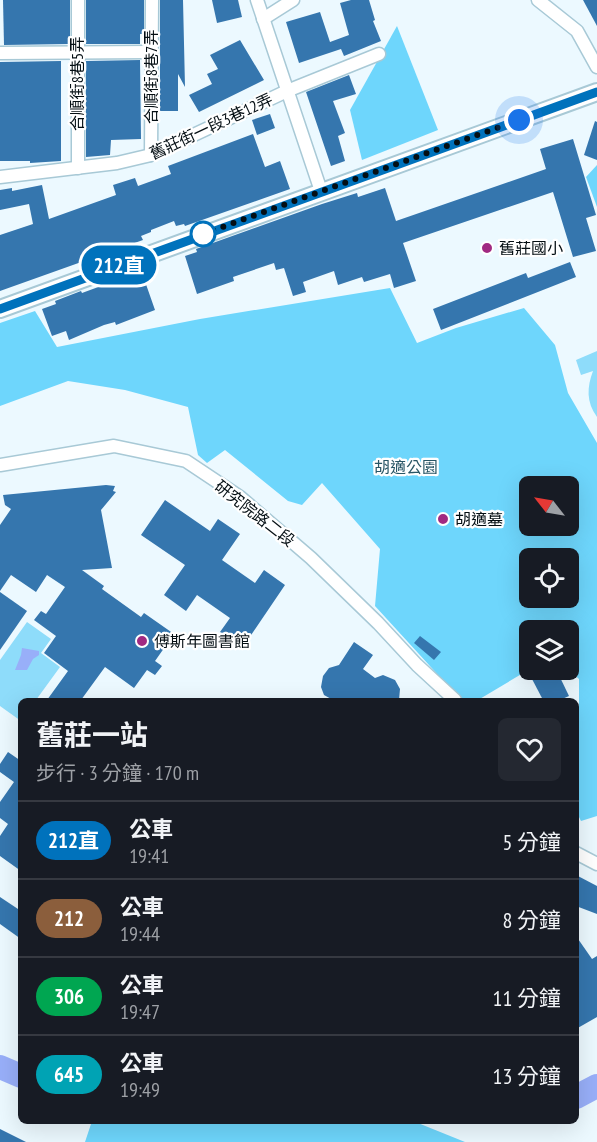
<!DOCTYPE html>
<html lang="zh-TW">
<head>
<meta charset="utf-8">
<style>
  :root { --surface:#171b24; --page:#242831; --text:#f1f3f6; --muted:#9ea1a6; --line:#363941 }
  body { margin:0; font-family:"PT Sans Narrow","Noto Sans TC",sans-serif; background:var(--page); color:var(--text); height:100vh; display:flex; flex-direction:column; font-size:22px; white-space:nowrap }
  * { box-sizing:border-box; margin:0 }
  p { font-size:20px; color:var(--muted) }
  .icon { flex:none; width:33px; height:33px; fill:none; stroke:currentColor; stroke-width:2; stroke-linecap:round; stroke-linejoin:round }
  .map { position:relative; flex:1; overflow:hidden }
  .drawer { position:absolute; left:18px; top:698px; width:561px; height:426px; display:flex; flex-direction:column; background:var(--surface); border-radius:9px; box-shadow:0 6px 24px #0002 }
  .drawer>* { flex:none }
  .badge { padding:0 12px; border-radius:20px; font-size:21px; line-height:39px }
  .needle { width:39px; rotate:301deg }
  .controls { position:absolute; left:519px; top:476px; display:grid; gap:12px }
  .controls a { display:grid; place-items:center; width:60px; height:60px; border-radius:9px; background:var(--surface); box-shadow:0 6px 24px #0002; font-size:30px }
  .you { position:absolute; width:30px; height:30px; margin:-15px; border:4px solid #fff; border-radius:50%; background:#1a73e8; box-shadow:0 0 0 9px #1a73e833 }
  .map>.badge { position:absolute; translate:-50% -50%; box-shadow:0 0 0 3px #fff }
  .round { display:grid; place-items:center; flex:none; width:63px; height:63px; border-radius:9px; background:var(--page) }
  .overview { display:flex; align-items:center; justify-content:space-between; height:102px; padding:0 18px }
  h1 { font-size:28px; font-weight:700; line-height:45px }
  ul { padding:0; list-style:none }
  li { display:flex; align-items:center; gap:18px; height:78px; padding:0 18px; border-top:2px solid var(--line) }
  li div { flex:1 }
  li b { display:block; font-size:22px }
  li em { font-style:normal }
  li .badge { min-width:66px; font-weight:700; text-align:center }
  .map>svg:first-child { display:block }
  .green { fill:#8edcfa }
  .forest { fill:#6ed6fc; fill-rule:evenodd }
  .water { fill:#98aff9 }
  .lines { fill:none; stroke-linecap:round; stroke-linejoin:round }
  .river { stroke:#98aff9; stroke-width:24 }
  .building { fill:#3576ae }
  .street-casing { stroke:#a8c9d6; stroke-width:15 }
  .secondary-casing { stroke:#a8c9d6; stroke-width:20 }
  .street { stroke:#fff; stroke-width:12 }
  .secondary { stroke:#fff; stroke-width:16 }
  .line-casing { stroke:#fff; stroke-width:14 }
  .line { stroke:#0072bc; stroke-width:9 }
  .walk { stroke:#040e13; stroke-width:6; stroke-dasharray:0 10.8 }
  .stop-dot { fill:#fff; stroke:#0072bc; stroke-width:3 }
  .poi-dot { fill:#a12a82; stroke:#fff; stroke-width:2 }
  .labels { text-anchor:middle; stroke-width:4.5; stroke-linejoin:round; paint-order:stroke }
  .street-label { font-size:16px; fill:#040e13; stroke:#fff }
  .poi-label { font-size:16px; fill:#040e13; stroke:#fff; text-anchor:start }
  .park-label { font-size:16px; fill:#295666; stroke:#fff }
</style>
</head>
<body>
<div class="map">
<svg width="597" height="1142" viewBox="0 0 597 1142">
  <rect width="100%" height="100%" fill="#ecf9ff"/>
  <g class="green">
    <path d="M597,351V417C586,402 587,387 593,371L581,375L576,360Z"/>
    <polygon points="27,622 51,639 41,653 60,667 36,700 21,700 21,721 0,706 0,660"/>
  </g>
  <g class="forest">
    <polygon points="397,26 438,130 362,160 350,110"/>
    <polygon points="597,165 597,207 586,177"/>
    <path d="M390,288L417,343L456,328L524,308L555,345L568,393L597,443V816L581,821L576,811V735L579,727V679L568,669V630H530V669L478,700H461L375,606L380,549L322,483L302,505L288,501L225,450L207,463L198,455L188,407L125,390L68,381L0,406V323L35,311L57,347L200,319ZM530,486H568V525H530ZM530,558H568V597H530Z"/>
    <polygon points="92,1121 413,1121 465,1142 85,1142"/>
  </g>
  <polygon class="water" points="22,648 39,651 39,655 33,659 27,670 15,670 21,655"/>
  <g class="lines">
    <g class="river">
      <polyline points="0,1067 21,1076"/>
      <polyline points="576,1097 597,1086"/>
    </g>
  </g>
  <g class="building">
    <polygon points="3,0 70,0 70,44 4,45"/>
    <polygon points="86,0 144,0 144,34 140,34 140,44 86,44"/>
    <polygon points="160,0 183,0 185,87 178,74 178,111 160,111"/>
    <polygon points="212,0 238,0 242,17 217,23"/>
    <polygon points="351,0 369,0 375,20 373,21 381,41 344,56 341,49 299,63 286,22 320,12 330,42 349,35 340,3"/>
    <polygon points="583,0 597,0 597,26"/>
    <polygon points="240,40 264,80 199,112 189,95 212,84 207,74 218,69 210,55"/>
    <polygon points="140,60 141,139 111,140 110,155 86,157 86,61"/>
    <polygon points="61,61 61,161 30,163 30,161 0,161 0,62"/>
    <polygon points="349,75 356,94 333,101 345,133 338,136 345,161 331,166 306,92"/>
    <polygon points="270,114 275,128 257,135 252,120"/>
    <polygon points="595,121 597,122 597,160 584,155"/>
    <polygon points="253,134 265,167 280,161 290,189 185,226 184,224 176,226 174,221 151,230 151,232 141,236 143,240 0,291 0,235 33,224 29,204 0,210 0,190 12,188 12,191 42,185 49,219 116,195 113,185 135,178 138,186 171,174 168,166"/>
    <polygon points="573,139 596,215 586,218 596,251 573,257 553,192 403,243 416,281 394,288 390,274 364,282 362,277 338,285 334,271 303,282 306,292 293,296 284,268 276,270 274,263 233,277 234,281 197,294 185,256 197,252 196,249 322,204 357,193 358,197 385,188 396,221 546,169 540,149"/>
    <polygon points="570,262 576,277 441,330 433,309 526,273 528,278"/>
    <polygon points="141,270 155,310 116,325 115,322 104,325 69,340 66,331 52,336 42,309 56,304 55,301 81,291 82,293 101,286 100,284"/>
    <polygon points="106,485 115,486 113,491 116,492 101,510 112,568 82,570 104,586 102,589 141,617 144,613 174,634 155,661 162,666 155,675 147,670 134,688 105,667 81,700 47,700 68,671 44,653 56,636 34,620 41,611 46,614 65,587 47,575 36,592 11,575 0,591 0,525 11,509 5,505 3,495"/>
    <polygon points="165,500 210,531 218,519 240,534 222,560 255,583 264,570 285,585 243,647 220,632 230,618 197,595 186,611 164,595 185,565 141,535"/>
    <polygon points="0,592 27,611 0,650"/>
    <polygon points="420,636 441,652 434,660 414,643"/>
    <polygon points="354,642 373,655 363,669 375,678 383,675 395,680 400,689 399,700 333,700 324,695 321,687 323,676 329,668 339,665"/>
    <polygon points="552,669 556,669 569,696 560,700 543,700 532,679"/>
    <polygon points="8,752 21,761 21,871 0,856 0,836 8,824 0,818 0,802 14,782 0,772 0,764"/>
    <polygon points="576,875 597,886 597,914 576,906"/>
    <polygon points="0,897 21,911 21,939 0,924"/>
    <polygon points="576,936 592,959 597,956 597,1017 576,1029"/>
    <polygon points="0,1129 26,1142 0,1142"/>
  </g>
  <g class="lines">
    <g class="street-casing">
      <g id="street">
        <polyline points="78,0 78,168"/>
        <polyline points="257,0 321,191"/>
        <polyline points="538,0 577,31 597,67"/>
        <polyline points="263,19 293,0"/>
        <polyline points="0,53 151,52"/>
        <polyline points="151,155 152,0"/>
        <polyline points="0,177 117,163 151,155 287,91 379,54"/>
        <polyline points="0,465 114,446 186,461 240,497 311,558 378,623 417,665 455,700"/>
        <polyline points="576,853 597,864"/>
      </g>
    </g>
    <g class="secondary-casing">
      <polyline id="secondary" points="0,309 597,92"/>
    </g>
    <use href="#street" class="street"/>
    <use href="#secondary" class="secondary"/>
  </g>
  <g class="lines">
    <g class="line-casing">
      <polyline id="line" points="0,309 597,92"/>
    </g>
    <use href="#line" class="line"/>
    <polyline class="walk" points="203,234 519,120"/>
  </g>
  <circle class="stop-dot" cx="203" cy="234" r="12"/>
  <g class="poi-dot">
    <circle cx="487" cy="248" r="6"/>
    <circle cx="443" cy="519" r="6"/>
    <circle cx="142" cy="641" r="6"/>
  </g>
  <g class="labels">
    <g class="street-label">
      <text transform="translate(151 77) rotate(-90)" y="6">合順街8巷7弄</text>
      <text transform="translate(77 84) rotate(-90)" y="6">合順街8巷5弄</text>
      <text transform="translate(211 126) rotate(-25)" y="6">舊莊街一段3巷12弄</text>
      <text transform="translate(255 513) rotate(38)" y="6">研究院路二段</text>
    </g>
    <g class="poi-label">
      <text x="499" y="254">舊莊國小</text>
      <text x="455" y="525">胡適墓</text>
      <text x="154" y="647">傅斯年圖書館</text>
    </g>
    <g class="park-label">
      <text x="406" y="473">胡適公園</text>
    </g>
  </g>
</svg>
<div class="controls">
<a><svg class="needle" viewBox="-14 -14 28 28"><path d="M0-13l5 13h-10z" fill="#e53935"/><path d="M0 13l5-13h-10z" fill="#9ea1a6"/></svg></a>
<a><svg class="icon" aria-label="locate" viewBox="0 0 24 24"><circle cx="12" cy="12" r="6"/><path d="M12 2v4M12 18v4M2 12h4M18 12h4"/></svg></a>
<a><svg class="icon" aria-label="layers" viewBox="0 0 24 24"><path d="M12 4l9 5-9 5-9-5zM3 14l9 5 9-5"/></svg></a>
</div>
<div class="you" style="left:519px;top:120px"></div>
<b class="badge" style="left:119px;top:265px;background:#0072bc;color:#fff">212直</b>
<section class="drawer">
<div class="overview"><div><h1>舊莊一站</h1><p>步行 · 3 分鐘 · 170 m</p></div><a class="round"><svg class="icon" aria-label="heart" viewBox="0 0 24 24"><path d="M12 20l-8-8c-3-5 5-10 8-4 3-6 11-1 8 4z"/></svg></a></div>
<ul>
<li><span class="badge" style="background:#0072bc;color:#fff">212直</span><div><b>公車</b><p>19:41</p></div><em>5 分鐘</em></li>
<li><span class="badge" style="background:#8b5e3c;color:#fff">212</span><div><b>公車</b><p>19:44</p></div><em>8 分鐘</em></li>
<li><span class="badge" style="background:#00a651;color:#fff">306</span><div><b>公車</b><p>19:47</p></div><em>11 分鐘</em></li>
<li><span class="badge" style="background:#00a3b4;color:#fff">645</span><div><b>公車</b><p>19:49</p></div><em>13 分鐘</em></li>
</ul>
</section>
</div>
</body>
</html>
